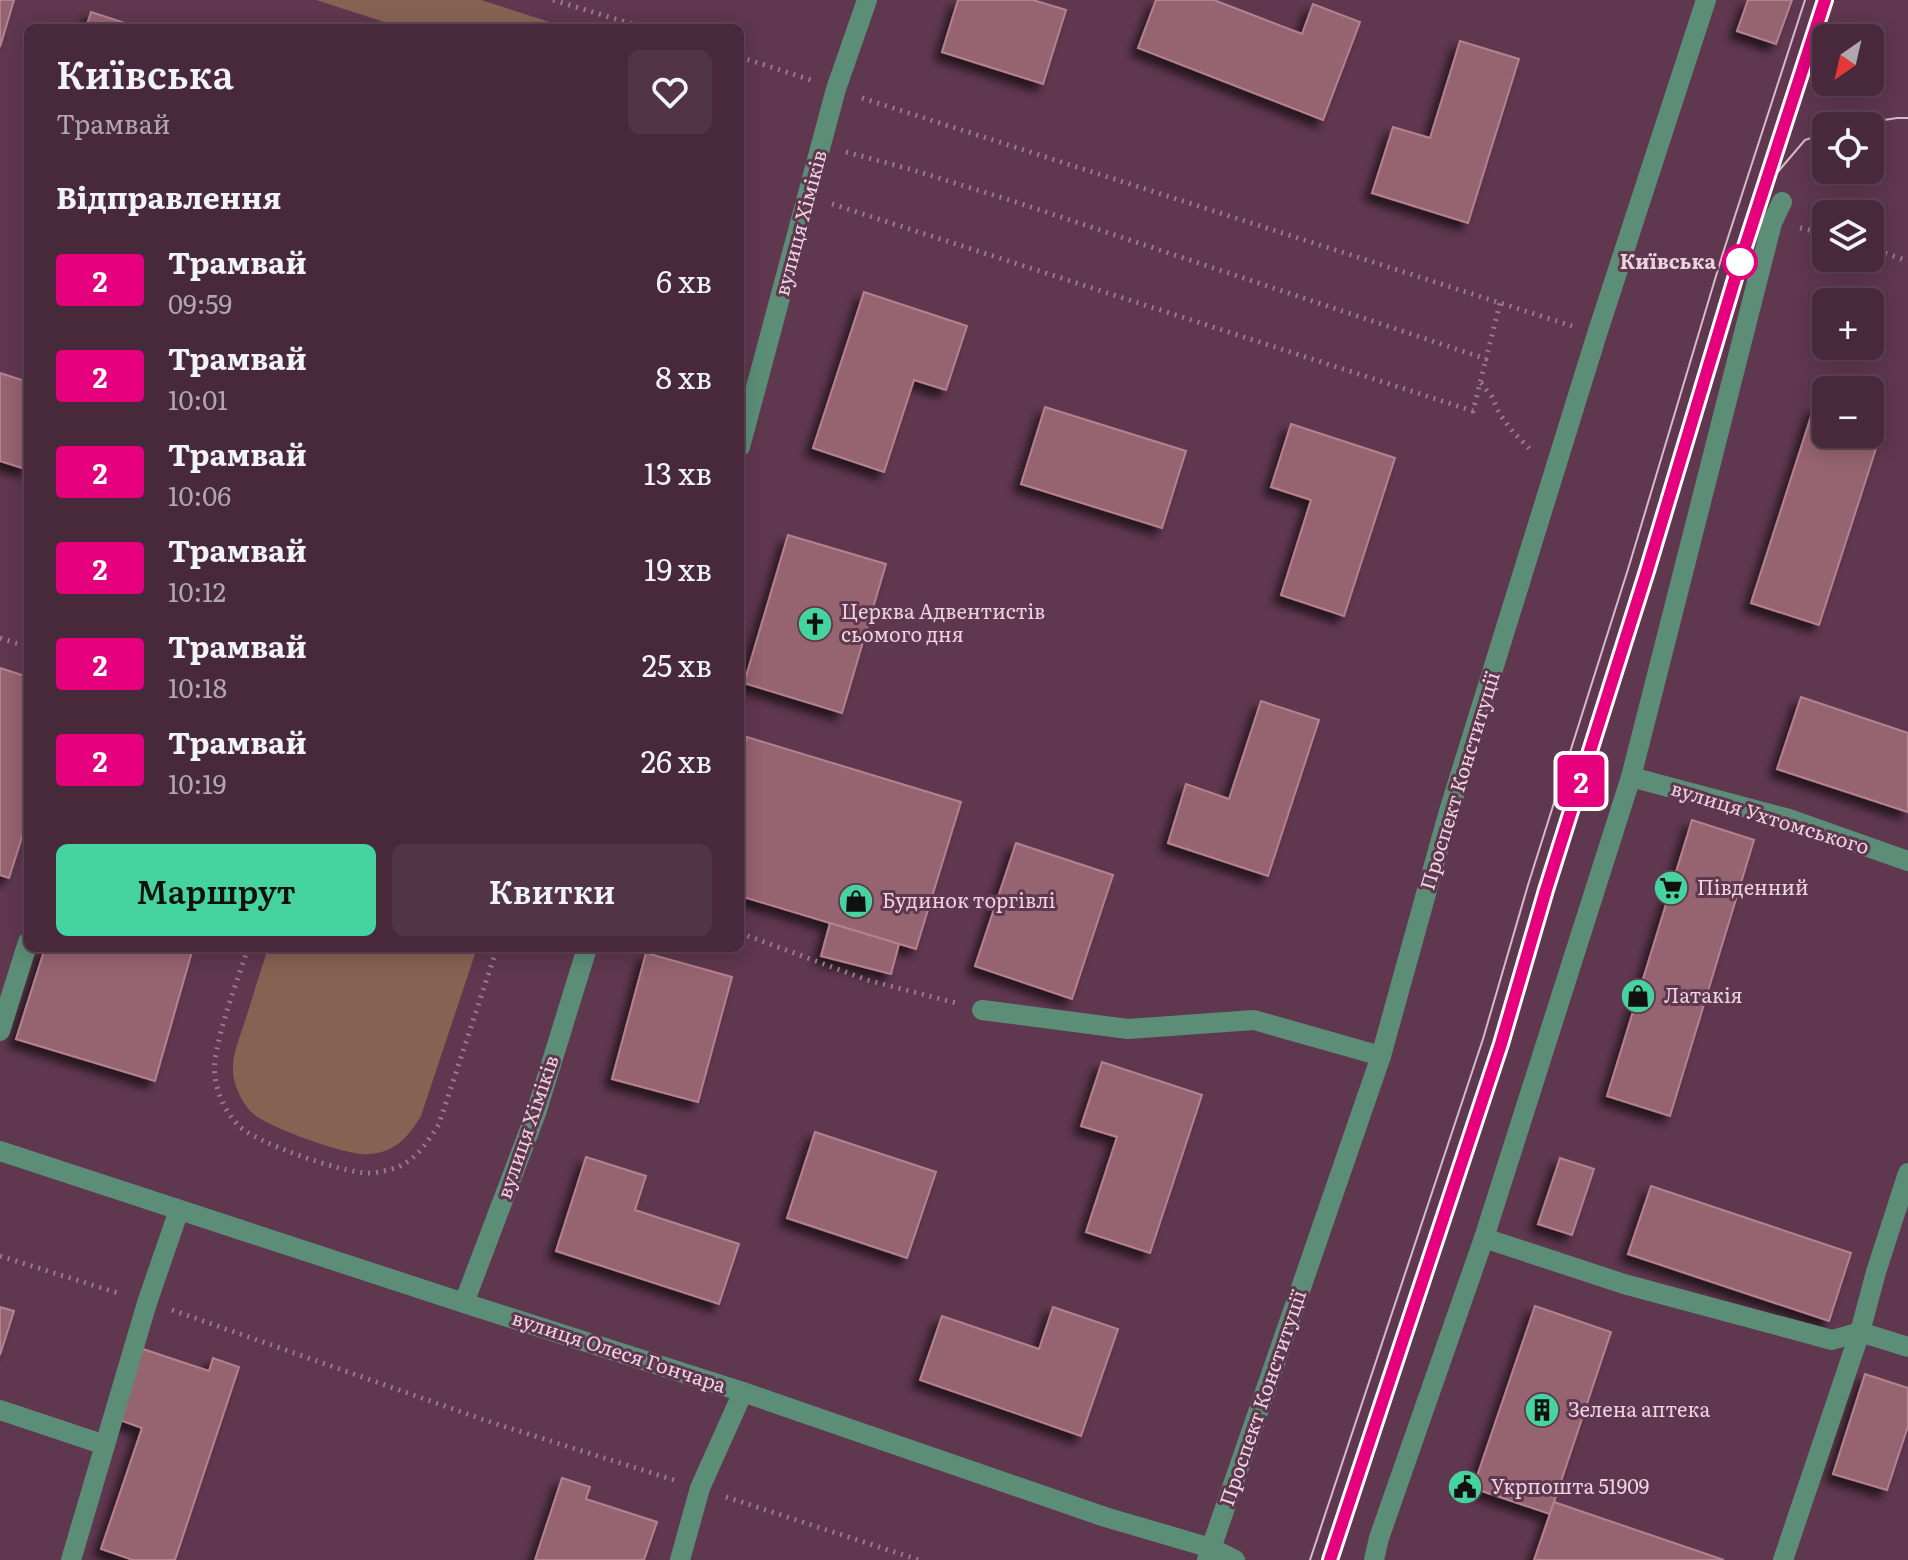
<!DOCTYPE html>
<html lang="uk">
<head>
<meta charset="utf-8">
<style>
  :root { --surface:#47293b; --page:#513546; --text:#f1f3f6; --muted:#b0a6af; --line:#5f4555; --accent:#45d49f }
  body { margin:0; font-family:Literata,serif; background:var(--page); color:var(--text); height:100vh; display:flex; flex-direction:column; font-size:30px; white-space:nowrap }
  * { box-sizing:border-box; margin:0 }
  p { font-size:26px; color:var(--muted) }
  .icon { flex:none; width:44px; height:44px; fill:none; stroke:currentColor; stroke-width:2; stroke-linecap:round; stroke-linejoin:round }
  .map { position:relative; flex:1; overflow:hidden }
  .sheet { position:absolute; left:24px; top:24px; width:720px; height:928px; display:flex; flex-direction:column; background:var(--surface); border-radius:12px; box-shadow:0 4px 20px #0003,0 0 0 2px var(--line) }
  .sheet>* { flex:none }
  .badge { padding:0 16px; border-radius:6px; font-size:28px; line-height:52px }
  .needle { width:52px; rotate:214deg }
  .fabs { position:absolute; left:1812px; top:24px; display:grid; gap:16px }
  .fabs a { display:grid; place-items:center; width:72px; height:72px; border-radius:12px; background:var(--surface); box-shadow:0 4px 20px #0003,0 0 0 2px var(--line); font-size:40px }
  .map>.badge { position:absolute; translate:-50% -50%; box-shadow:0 0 0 4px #fff }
  h2 { padding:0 32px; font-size:30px; line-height:72px }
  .round { display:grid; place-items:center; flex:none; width:84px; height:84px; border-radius:12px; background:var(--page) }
  .overview { display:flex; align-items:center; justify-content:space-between; height:136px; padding:0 32px }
  h1 { font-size:38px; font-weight:600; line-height:60px }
  .button { display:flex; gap:16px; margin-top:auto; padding:16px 32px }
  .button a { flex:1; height:92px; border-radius:12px; background:var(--accent); color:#111; font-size:32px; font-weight:600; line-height:92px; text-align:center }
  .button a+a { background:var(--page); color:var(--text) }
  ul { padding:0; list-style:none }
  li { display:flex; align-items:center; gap:24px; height:96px; padding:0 32px }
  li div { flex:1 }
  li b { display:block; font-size:30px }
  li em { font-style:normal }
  li .badge { min-width:88px; font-weight:700; text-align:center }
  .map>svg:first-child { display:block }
  .grass { fill:#866253 }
  .building { fill:#966470; stroke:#b5818d; stroke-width:2; filter:url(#shadow) }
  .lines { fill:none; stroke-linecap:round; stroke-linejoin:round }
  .path { stroke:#9b798c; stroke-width:5; stroke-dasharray:2 6; stroke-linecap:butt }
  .minor { stroke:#5c8e77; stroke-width:20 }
  .tram { stroke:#d5bac9; stroke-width:2 }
  .line-casing { stroke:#fff; stroke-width:18 }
  .line { stroke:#e6007e; stroke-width:12 }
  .stop-dot { fill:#fff; stroke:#e6007e; stroke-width:4 }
  .labels { text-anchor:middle; stroke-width:6; stroke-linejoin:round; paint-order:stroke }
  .street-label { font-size:20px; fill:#ecd3e0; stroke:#5f374f }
  .stop-label { font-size:20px; font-weight:bold; fill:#ecd3e0; stroke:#5f374f; text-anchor:end }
  .poi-label { font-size:20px; fill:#ecd3e0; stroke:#5f374f; text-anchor:start }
</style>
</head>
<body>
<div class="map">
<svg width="1908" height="1560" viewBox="0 0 1908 1560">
  <defs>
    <filter id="shadow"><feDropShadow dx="-7" dy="7" stdDeviation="4" flood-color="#0009"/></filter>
  </defs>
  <rect width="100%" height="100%" fill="#5f374f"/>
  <g class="grass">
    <polygon points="316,0 481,0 559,25 558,28 403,28"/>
    <path d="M268,948H477L421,1116C409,1136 396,1152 370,1154C349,1157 264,1126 250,1111C241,1100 234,1086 233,1072C232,1056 239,1039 244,1024C252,999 260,973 268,948Z"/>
  </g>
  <g class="building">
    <polygon points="0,0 14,0 0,47"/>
    <polygon points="958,0 1033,0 1066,10 1043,84 942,52"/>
    <polygon points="1156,0 1214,0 1302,34 1313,4 1360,22 1323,120 1138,48"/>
    <polygon points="1748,0 1792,0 1776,44 1737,31"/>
    <polygon points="91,12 140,28 86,28"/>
    <polygon points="1460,41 1519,59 1468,223 1372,193 1393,127 1430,138"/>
    <polygon points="864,292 967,326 946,390 914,380 884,472 813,448"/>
    <polygon points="0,373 28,382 28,470 0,461"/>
    <polygon points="1045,407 1186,451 1162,528 1021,484"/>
    <polygon points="1814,407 1826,411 1826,434 1870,434 1870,426 1882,430 1819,625 1751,603"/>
    <polygon points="1291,424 1395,458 1344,616 1281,595 1311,500 1271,487"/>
    <polygon points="788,535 886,564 842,713 744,683"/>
    <polygon points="0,668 28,677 28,818 9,878 0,875"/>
    <polygon points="1801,697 1908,733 1908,812 1777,769"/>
    <polygon points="1261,701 1319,720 1268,876 1168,843 1186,784 1229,799"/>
    <polygon points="747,737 961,802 916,949 740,896 740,759"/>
    <polygon points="1692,820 1754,840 1670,1116 1607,1096"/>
    <polygon points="1016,843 1113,875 1072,999 975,966"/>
    <polygon points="830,923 899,944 891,974 821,956"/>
    <polygon points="45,948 193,948 155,1081 16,1039"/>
    <polygon points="646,953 732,977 698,1102 612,1079"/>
    <polygon points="1102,1062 1202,1095 1150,1253 1086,1232 1117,1137 1081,1126"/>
    <polygon points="815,1132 936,1172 907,1258 787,1218"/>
    <polygon points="586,1157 646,1176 635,1210 739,1244 719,1304 556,1251"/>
    <polygon points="1560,1158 1594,1169 1572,1235 1538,1224"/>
    <polygon points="1651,1186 1851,1253 1829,1321 1628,1254"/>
    <polygon points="1535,1306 1611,1332 1550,1514 1473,1488"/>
    <polygon points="0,1307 14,1311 0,1355"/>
    <polygon points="1053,1307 1118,1329 1081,1436 920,1380 942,1316 1039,1349"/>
    <polygon points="140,1348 209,1371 213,1358 239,1367 175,1560 133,1560 101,1549 142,1428 117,1419"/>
    <polygon points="1865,1374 1908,1388 1908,1426 1887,1490 1833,1474"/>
    <polygon points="562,1478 590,1487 586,1499 657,1522 644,1560 535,1560"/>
    <polygon points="1554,1502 1724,1560 1534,1560"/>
  </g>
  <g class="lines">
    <g class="path">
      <polyline points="553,0 645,28"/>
      <polyline points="740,57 811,80"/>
      <polyline points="862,98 1572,326"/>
      <polyline points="846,152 913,170 1019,203 1486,359 1500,303"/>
      <polyline points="832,204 1473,411 1486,359"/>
      <polyline points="1800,228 1826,234"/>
      <polyline points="1870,248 1908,261"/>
      <polyline points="1481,383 1492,397 1499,413 1513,432 1532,451"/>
      <polyline points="0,638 28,647"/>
      <polyline points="740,933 867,980 956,1003"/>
      <path d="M248,948C239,976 210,1051 215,1077C218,1096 225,1111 238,1125C255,1143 343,1173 368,1173C377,1173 390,1170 398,1167C417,1159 428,1141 439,1124L497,948"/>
      <polyline points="0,1256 121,1294"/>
      <polyline points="172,1310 487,1421 674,1480"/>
      <polyline points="726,1497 919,1560"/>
    </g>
    <g class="minor">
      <polyline points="740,447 836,89 867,0"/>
      <polyline points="1631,777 1789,819 1908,861"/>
      <polyline points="982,1010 1128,1029 1254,1020 1381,1056"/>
      <polyline points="0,1031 28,942"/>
      <polyline points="0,1151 464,1303 743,1392 1105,1517 1211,1548 1235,1560"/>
      <polyline points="1484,1238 1624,1284 1832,1340 1860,1332 1908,1347"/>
      <polyline points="464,1303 536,1113 587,948"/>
      <polyline points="0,1410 105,1445"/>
      <polyline points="71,1560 147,1303 179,1210"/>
      <polyline points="680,1560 700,1488 743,1392"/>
      <polyline points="1207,1560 1381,1056 1449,811 1597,334 1706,0"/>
      <polyline points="1374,1560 1379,1538 1484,1238 1631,777 1772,223 1782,202"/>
      <polyline points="1783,1560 1860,1332 1876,1272 1908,1173"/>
    </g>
    <g class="tram">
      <polyline points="1845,126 1897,118 1908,118"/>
      <polyline points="1770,181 1805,140 1826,133"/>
      <polyline points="1310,1560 1483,1039 1528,885 1629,566 1722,256 1805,0"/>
      <polyline points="1330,1560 1501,1044 1546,890 1647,571 1740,262 1825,0"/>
    </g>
  </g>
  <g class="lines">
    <g class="line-casing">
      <polyline id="line" points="1330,1560 1501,1044 1546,890 1647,571 1740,262 1825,0"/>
    </g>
    <use href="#line" class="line"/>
  </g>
  <defs>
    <g id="church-disc" transform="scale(1.8)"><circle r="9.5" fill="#45d49f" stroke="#5f374f"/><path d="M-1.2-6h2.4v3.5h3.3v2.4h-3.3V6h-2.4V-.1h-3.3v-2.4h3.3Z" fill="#111"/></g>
    <g id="supermarket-disc" transform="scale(1.8)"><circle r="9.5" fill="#45d49f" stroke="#5f374f"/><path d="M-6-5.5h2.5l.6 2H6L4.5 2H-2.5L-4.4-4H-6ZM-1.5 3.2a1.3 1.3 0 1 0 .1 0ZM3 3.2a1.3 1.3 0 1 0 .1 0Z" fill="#111"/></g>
    <g id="shop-disc" transform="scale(1.8)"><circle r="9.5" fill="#45d49f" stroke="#5f374f"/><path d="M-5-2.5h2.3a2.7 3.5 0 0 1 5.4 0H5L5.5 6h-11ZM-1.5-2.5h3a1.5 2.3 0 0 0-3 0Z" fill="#111"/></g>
    <g id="building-disc" transform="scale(1.8)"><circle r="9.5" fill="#45d49f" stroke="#5f374f"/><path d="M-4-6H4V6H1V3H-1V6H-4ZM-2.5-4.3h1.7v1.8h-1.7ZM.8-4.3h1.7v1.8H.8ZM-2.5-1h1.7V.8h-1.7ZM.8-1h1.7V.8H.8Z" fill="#111"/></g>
    <g id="civic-disc" transform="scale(1.8)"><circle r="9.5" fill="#45d49f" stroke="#5f374f"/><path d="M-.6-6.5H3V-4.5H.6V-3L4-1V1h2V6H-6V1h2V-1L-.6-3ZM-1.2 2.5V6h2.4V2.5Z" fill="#111"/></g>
  </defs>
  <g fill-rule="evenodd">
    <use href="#church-disc" x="815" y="624"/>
    <use href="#supermarket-disc" x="1671" y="888"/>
    <use href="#shop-disc" x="856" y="901"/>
    <use href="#shop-disc" x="1638" y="996"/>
    <use href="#building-disc" x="1542" y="1410"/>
    <use href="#civic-disc" x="1465" y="1487"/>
  </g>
  <circle class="stop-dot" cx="1740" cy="262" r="16"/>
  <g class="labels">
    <g class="street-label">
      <text transform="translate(801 223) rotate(-75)" y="7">вулиця Хіміків</text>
      <text transform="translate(1460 781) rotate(-73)" y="7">Проспект Конституції</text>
      <text transform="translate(1770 818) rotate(17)" y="7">вулиця Ухтомського</text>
      <text transform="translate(528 1127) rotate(-71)" y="7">вулиця Хіміків</text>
      <text transform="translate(619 1352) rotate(18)" y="7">вулиця Олеся Гончара</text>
      <text transform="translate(1263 1398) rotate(-71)" y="7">Проспект Конституції</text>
    </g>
    <g class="stop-label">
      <text x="1716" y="269">Київська</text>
    </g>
    <g class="poi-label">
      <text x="841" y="619">Церква Адвентистів<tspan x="841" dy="23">сьомого дня</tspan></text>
      <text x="1697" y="895">Південний</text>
      <text x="882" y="908">Будинок торгівлі</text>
      <text x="1664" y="1003">Латакія</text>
      <text x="1568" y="1417">Зелена аптека</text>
      <text x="1491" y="1494">Укрпошта 51909</text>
    </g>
  </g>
</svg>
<div class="fabs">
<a><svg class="needle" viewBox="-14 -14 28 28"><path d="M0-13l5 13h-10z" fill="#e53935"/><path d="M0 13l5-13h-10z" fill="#b0a6af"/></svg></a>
<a><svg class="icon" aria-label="locate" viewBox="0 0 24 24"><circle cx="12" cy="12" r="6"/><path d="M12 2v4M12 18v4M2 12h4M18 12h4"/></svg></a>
<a><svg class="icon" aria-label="layers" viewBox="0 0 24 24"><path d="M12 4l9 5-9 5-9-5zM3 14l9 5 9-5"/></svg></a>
<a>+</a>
<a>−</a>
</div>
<b class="badge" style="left:1581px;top:781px;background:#e6007e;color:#fff">2</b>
<section class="sheet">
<div class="overview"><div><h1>Київська</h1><p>Трамвай</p></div><a class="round"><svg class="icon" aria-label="heart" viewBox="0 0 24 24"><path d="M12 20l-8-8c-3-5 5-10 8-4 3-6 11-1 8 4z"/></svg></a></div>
<h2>Відправлення</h2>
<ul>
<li><span class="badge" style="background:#e6007e;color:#fff">2</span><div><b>Трамвай</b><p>09:59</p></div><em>6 хв</em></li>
<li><span class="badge" style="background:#e6007e;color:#fff">2</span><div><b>Трамвай</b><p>10:01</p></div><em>8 хв</em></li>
<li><span class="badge" style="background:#e6007e;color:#fff">2</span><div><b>Трамвай</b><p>10:06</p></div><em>13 хв</em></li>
<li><span class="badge" style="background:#e6007e;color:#fff">2</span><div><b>Трамвай</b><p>10:12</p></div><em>19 хв</em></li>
<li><span class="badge" style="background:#e6007e;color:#fff">2</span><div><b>Трамвай</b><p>10:18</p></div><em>25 хв</em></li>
<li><span class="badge" style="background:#e6007e;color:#fff">2</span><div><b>Трамвай</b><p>10:19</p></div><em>26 хв</em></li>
</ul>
<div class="button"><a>Маршрут</a><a>Квитки</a></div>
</section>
</div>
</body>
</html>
